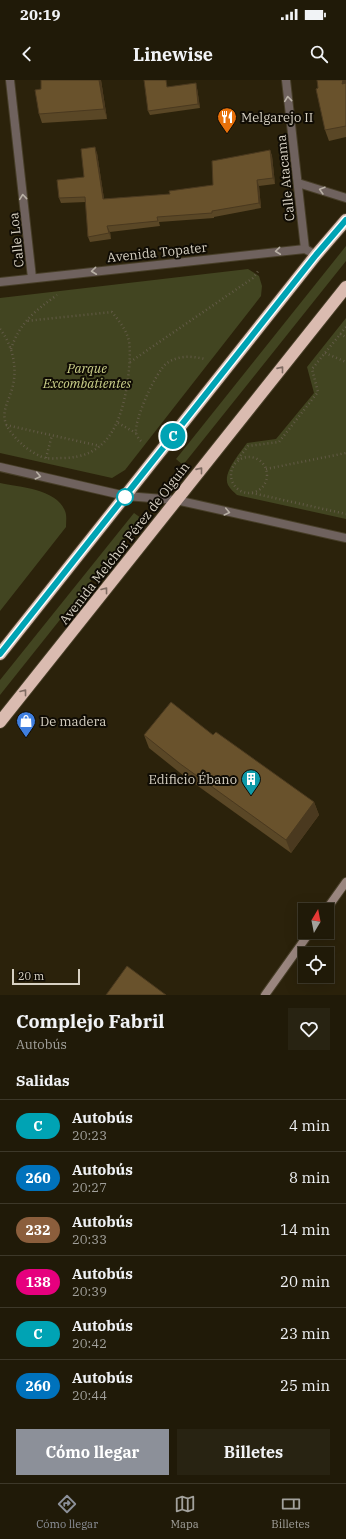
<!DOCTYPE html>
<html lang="es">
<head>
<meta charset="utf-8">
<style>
  :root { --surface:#201a08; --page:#282312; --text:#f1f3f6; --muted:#a2a19c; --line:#3d3829; --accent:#8c9099 }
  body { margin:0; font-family:"IBM Plex Serif",serif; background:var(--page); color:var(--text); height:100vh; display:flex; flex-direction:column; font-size:15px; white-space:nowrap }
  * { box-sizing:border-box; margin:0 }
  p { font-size:13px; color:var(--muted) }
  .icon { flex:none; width:22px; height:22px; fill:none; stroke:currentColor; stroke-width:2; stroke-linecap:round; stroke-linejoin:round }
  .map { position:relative; height:915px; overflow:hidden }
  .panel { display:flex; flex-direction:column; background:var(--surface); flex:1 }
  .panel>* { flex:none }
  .badge { padding:0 8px; border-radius:13px; font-size:14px; line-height:26px }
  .needle { width:26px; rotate:10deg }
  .controls { position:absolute; left:298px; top:823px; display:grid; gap:8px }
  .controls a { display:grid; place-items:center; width:36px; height:36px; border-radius:0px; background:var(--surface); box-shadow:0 4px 16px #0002,0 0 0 1px var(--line); font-size:20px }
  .scale { position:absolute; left:12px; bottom:10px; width:68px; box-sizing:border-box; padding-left:4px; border:2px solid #d7d1c3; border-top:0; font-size:11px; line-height:14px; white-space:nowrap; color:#d7d1c3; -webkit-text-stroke:3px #100c04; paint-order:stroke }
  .map>.badge { position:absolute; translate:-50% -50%; box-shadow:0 0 0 2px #fff }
  h2 { padding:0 16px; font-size:15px; line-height:36px }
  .round { display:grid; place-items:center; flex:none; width:42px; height:42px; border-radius:0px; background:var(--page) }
  .summary { display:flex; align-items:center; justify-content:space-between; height:68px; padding:0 16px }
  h1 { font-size:19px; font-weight:700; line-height:30px }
  .cta { display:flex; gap:8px; margin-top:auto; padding:8px 16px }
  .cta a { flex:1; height:46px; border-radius:0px; background:var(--accent); color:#fff; font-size:16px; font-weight:700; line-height:46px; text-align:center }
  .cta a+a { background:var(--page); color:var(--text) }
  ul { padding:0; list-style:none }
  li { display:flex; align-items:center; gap:12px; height:52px; padding:0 16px; border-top:1px solid var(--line) }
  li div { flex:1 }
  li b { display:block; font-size:15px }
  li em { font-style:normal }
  li .badge { min-width:44px; font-weight:700; text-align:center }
  .status { display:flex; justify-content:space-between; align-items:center; height:28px; padding:0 20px; background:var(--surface); direction:ltr }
  .status svg { height:11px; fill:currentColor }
  header { display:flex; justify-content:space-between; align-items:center; height:52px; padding:0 16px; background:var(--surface); font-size:18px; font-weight:700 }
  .menu { display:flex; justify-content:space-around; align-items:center; height:56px; border-top:1px solid var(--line); background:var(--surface); font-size:11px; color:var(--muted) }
  .menu a { display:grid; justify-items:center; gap:2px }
  .menu .active { color:var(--accent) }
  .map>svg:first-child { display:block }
  .green { fill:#424521 }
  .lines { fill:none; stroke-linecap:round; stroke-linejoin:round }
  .street-casing { stroke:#473e28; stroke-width:10 }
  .secondary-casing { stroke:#473e28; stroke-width:10 }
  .highway-casing { stroke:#473e28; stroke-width:14 }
  .path { stroke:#625a46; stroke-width:2.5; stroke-dasharray:1 3; stroke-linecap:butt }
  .street { stroke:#6f625e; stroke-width:8 }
  .secondary { stroke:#9a867f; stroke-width:8 }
  .highway { stroke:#dabbb0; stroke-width:12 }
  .wall { fill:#5a4726 }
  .shaded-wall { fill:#4a391f }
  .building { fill:#69522c; stroke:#4a391f }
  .oneway { stroke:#b8b0a5 }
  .oneway2 { stroke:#7f6c63 }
  .line-casing { stroke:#fff; stroke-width:9 }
  .line { stroke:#00a3b4; stroke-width:6 }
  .stop-dot { fill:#fff; stroke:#00a3b4; stroke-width:2 }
  .labels { text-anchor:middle; stroke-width:4; stroke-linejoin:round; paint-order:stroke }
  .poi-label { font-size:13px; fill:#d7d1c3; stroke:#100c04; text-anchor:start }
  .street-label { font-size:13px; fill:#d7d1c3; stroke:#100c04 }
  .park-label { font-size:13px; font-style:italic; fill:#cdd28b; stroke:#100c04 }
</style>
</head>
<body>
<div class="status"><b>20:19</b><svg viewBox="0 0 49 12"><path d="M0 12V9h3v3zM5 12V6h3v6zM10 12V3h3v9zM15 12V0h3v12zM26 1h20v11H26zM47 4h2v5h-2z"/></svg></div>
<header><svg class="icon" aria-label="back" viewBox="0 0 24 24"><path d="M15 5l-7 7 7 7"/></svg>Linewise<svg class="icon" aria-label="search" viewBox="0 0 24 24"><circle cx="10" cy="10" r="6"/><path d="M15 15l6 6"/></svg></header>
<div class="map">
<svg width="346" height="915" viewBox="0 0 346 915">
  <rect width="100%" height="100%" fill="#2b220b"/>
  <g class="green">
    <polygon points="346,166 346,181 183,385 176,379"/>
    <polygon points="248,189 259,196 262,206 261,216 125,390 112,398 0,373 0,218"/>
    <path d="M346,238V439L237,415C234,412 230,409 228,405C222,393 241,372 247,363L276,359L314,313L307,287Z"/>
    <path d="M0,403C19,407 57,409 65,431C67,435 66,442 66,447L0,531Z"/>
    <polygon points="134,433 141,438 0,615 0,600"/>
  </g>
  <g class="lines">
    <g class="street-casing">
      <g id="street">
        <polyline points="10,0 32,198"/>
        <polyline points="286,0 305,169"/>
        <polyline points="298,103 346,118"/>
        <polyline points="0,202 305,169 316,175"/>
        <polyline points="0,387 126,416 176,420 346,458"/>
      </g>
    </g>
    <g class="secondary-casing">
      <g id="secondary">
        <polyline points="326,830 346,802"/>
        <polyline points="265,915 310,852"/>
      </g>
    </g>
    <g class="highway-casing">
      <g id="highway">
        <polyline points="0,574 316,175 346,140"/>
        <polyline points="0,642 346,207"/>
      </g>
    </g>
    <g class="path">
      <path d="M0,249C13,266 18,289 12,309C9,321 1,331 6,344C9,351 17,360 23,365C28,370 40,377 46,378C51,379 57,378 62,378C107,378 120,345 127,306C129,291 131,275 129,261C126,249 119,241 112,232L26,241"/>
      <polyline points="340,254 346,257"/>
      <path d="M11,269C20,242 35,231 57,215"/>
      <polyline points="325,273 346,282"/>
      <polyline points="130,282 253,198 259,190"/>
      <polyline points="118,343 136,353"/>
      <polyline points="6,345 100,366"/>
      <path d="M141,361C139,359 137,356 136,353C134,340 156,291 167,283C179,275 192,276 205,279"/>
      <circle cx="249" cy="395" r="18"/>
      <polyline points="46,378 52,355"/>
      <polyline points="238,379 248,366 279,362 318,312 312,289 346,247"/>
      <polyline points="266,389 346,373"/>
      <polyline points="252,413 346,434"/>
    </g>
    <use href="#street" class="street"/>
    <use href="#secondary" class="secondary"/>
    <use href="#highway" class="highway"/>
  </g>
  <g class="wall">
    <polygon points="101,0 107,39 42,43 39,34 41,9"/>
    <polygon points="346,0 346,57 329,61 325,50 318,8"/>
    <polygon points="168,7 197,8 200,28 150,35 148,31"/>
    <polygon points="270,70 272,76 275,104 259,106 261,128 214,137 214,138 159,142 160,146 110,152 111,159 90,162 88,157 86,122 61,123 59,118 84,97 97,73 104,119 170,114 213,105"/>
    <polygon points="144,655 213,655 314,722 319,735 291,773 184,696 149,668"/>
  </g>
  <g class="shaded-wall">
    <polygon points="99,0 101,0 107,39 104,29"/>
    <polygon points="343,0 346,0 346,15 342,4"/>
    <polygon points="196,3 197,8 200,28 198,24"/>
    <polygon points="95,67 97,73 105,125 103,119"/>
    <polygon points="270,70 272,76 275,104 273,98"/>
    <polygon points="257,100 259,106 261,128 259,123"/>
    <polygon points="107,146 110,152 111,159 109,153"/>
    <polygon points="314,722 319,735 291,773 286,760"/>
  </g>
  <g class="building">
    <polygon points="41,0 99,0 104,29 39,34 35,10 41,9"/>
    <polygon points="144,0 166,0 167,7 196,3 198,24 148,31"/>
    <polygon points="317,0 343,0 342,4 346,3 346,46 325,50 316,9 318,8"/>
    <polygon points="95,67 103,119 170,114 169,111 213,105 212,81 270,70 273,98 257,100 259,123 212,131 212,133 157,137 158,141 107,146 109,153 88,157 85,117 59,118 57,100 84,97 81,69"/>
    <polygon points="171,622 213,655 216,652 314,722 286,760 179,683 144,655"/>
    <polygon points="127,886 166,915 106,915"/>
  </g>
  <defs><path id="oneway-chevron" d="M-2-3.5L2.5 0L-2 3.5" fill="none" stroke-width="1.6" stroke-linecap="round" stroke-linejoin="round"/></defs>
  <g class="oneway">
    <use href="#oneway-chevron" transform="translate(288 19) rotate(-96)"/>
    <use href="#oneway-chevron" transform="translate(322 110) rotate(-164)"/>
    <use href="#oneway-chevron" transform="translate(23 117) rotate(-96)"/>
    <use href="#oneway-chevron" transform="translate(278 171) rotate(174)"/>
    <use href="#oneway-chevron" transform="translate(94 191) rotate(174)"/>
    <use href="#oneway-chevron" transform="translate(38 396) rotate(13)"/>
    <use href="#oneway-chevron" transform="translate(227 432) rotate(13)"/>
  </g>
  <g class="oneway2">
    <use href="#oneway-chevron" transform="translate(281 289) rotate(-51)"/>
    <use href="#oneway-chevron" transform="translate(200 390) rotate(-51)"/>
    <use href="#oneway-chevron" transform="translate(105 510) rotate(-52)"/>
    <use href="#oneway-chevron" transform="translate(24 612) rotate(-52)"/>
  </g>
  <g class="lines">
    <g class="line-casing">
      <polyline id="line" points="0,574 316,175 346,140"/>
    </g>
    <use href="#line" class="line"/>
  </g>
  <defs>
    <g id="restaurant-pin" transform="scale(1)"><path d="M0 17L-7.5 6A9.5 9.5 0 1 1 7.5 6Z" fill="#e8710a" stroke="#100c04"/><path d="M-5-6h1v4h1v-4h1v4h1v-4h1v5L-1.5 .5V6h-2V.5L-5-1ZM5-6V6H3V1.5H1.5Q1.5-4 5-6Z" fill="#fff"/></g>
    <g id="shop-pin" transform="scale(1)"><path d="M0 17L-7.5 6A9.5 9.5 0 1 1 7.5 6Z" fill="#3f7fe0" stroke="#100c04"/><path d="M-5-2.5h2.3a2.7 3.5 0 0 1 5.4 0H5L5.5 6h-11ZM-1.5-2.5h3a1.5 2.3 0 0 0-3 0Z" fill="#fff"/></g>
    <g id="building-pin" transform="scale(1)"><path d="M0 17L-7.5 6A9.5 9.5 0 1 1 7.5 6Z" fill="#0f9aa8" stroke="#100c04"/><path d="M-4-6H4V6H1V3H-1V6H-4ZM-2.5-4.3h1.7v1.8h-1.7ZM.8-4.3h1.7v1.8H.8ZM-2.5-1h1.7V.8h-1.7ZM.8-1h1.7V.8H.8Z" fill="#fff"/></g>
  </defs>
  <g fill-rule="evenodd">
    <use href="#restaurant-pin" x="227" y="37"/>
    <use href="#shop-pin" x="26" y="641"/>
    <use href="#building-pin" x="251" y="699"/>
  </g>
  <circle class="stop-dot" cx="125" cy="417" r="8"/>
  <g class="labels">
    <g class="poi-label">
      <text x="241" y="42">Melgarejo II</text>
      <text x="40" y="646">De madera</text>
      <text x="237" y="704" text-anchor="end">Edificio Ébano</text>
    </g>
    <g class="street-label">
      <text transform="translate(285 98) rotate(-96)" y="5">Calle Atacama</text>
      <text transform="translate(16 160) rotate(-96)" y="5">Calle Loa</text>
      <text transform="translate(157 172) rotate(-6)" y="5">Avenida Topater</text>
      <text transform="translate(124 463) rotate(-52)" y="5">Avenida Melchor Pérez de Olguín</text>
    </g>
    <g class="park-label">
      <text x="87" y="293">Parque<tspan x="87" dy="15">Excombatientes</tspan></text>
    </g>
  </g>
</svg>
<div class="controls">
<a><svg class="needle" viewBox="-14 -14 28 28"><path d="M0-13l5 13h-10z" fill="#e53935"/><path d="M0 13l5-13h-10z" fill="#a2a19c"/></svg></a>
<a><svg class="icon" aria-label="locate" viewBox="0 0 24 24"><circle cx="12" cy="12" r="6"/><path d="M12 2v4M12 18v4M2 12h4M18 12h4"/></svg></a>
</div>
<div class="scale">20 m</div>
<b class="badge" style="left:173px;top:356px;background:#00a3b4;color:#fff">C</b>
</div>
<section class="panel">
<div class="summary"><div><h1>Complejo Fabril</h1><p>Autobús</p></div><a class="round"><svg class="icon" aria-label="heart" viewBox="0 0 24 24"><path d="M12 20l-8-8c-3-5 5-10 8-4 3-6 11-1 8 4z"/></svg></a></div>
<h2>Salidas</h2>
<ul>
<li><span class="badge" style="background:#00a3b4;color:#fff">C</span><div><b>Autobús</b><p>20:23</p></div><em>4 min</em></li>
<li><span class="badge" style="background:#0072bc;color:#fff">260</span><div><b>Autobús</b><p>20:27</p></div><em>8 min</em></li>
<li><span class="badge" style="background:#8b5e3c;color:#fff">232</span><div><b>Autobús</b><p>20:33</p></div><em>14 min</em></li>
<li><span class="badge" style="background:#e6007e;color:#fff">138</span><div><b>Autobús</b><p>20:39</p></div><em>20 min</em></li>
<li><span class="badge" style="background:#00a3b4;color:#fff">C</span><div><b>Autobús</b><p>20:42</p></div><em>23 min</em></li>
<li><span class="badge" style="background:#0072bc;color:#fff">260</span><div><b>Autobús</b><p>20:44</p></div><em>25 min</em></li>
</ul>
<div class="cta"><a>Cómo llegar</a><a>Billetes</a></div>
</section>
<nav class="menu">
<a class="active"><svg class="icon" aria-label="directions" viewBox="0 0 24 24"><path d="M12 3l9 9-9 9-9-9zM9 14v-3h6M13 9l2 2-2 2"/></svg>Cómo llegar</a>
<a><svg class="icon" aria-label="map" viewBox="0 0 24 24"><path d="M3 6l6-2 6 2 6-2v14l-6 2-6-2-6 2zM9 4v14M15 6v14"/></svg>Mapa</a>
<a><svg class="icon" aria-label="tickets" viewBox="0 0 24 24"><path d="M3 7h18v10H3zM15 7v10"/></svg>Billetes</a>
</nav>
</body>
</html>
